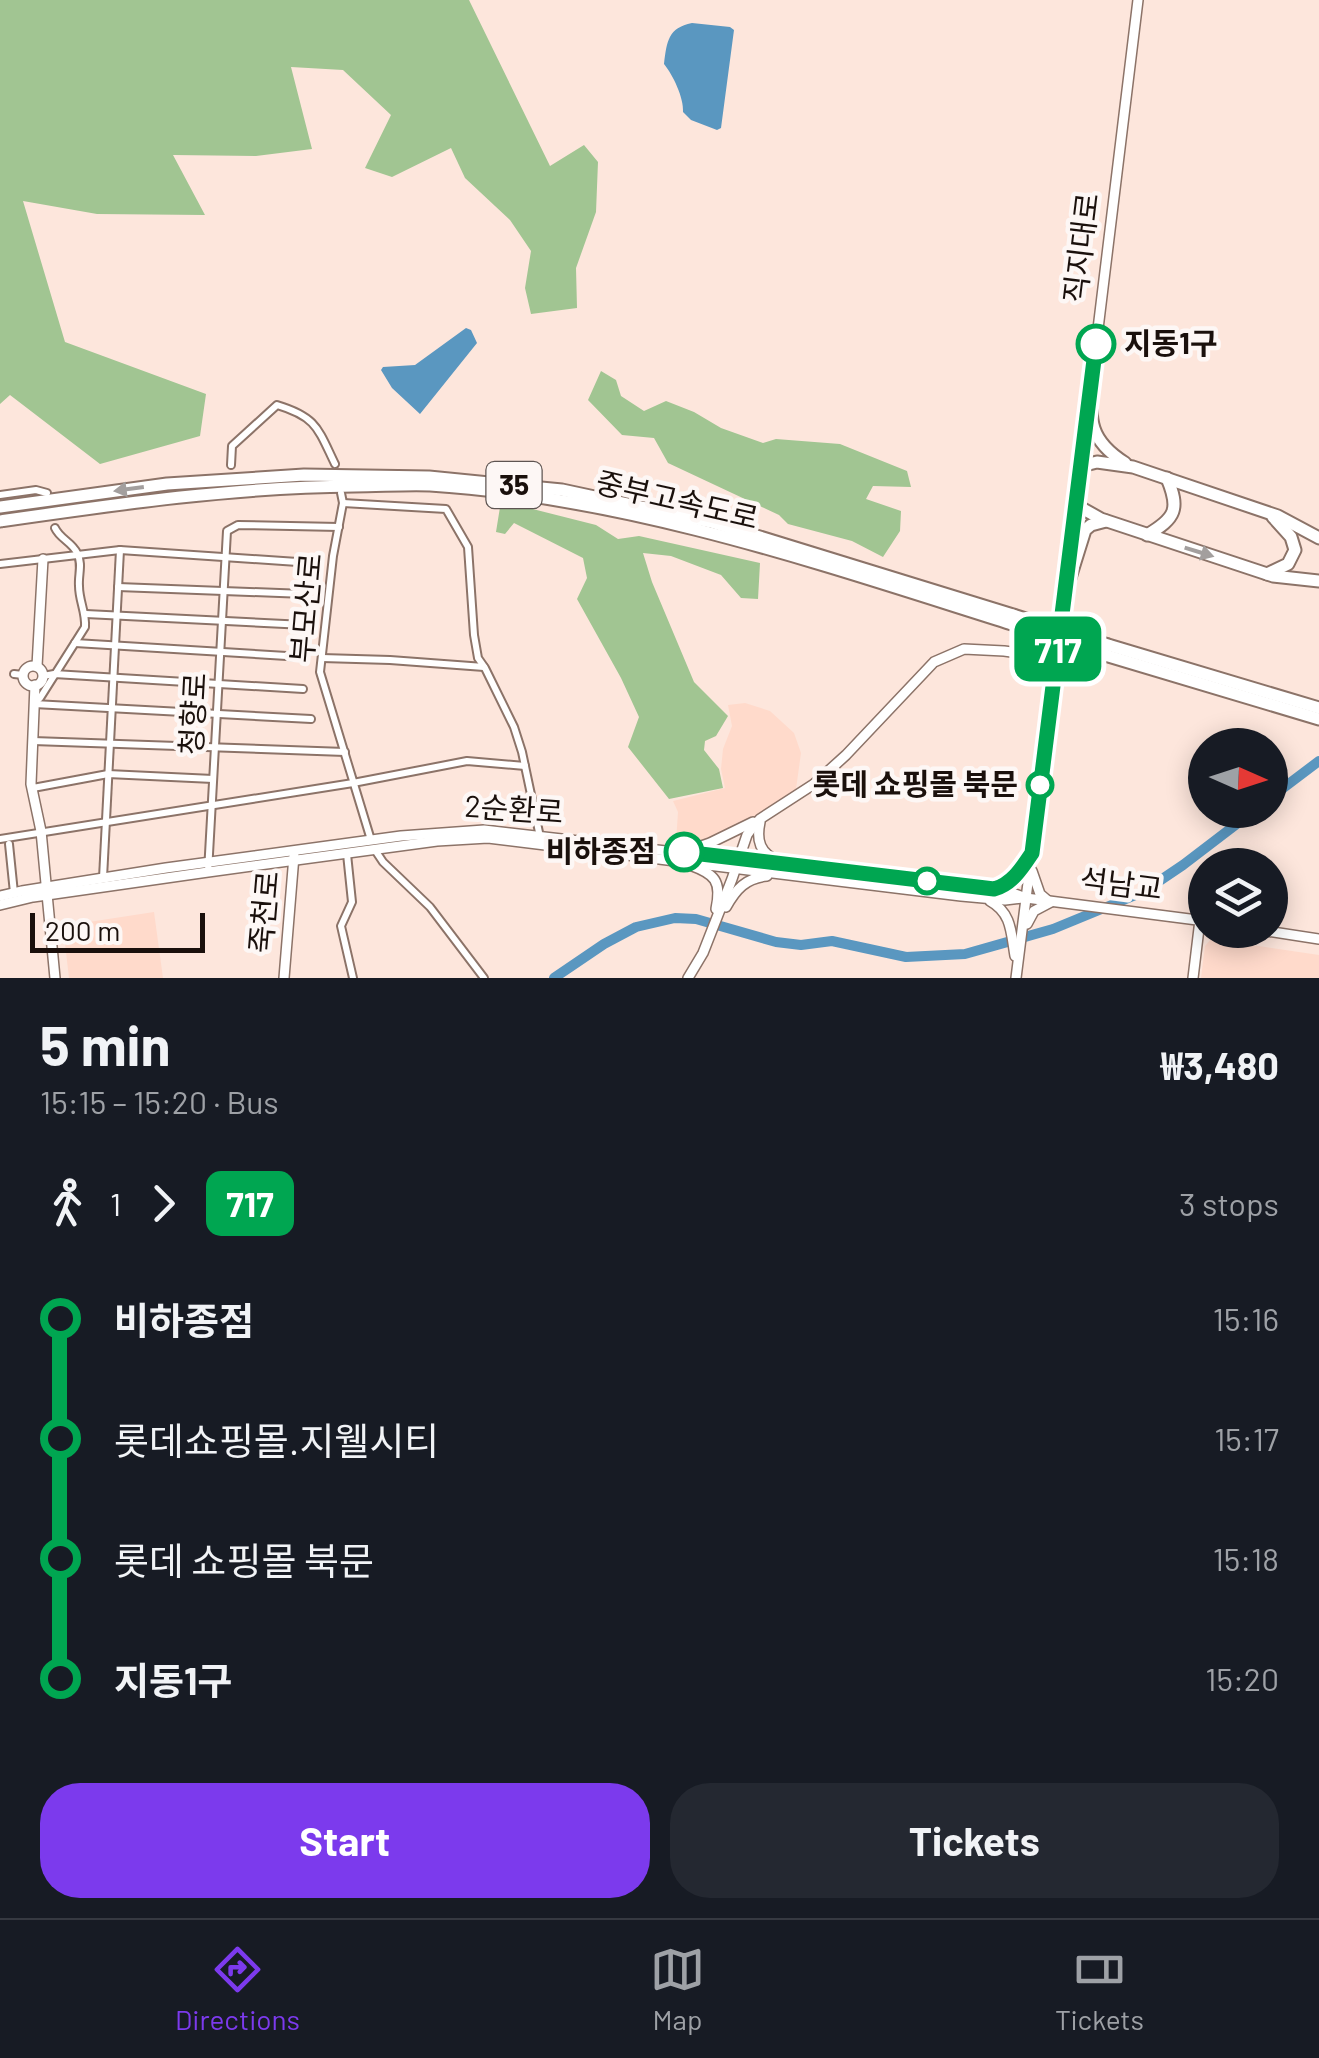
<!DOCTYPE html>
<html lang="en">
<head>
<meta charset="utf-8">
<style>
  :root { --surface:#171b24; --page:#242831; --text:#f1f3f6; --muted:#9ea1a6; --line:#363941; --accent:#7c3aed }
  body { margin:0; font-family:Barlow,"Noto Sans KR",sans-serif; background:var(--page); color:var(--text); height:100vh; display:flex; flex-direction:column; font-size:38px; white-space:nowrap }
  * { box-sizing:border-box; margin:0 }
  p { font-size:32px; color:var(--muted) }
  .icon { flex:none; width:55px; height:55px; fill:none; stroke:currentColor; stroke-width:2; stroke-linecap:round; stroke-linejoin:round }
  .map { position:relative; height:978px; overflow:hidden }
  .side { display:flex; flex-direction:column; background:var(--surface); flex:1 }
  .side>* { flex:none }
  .badge { padding:0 20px; border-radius:15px; font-size:35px; line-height:65px }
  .needle { width:65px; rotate:93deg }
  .buttons { position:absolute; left:1188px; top:728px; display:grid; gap:20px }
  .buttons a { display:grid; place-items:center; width:100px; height:100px; border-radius:50%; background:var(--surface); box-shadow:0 5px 25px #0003; font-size:50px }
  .scale { position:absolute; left:30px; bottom:25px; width:175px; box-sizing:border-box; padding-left:10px; border:5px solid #1a100c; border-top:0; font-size:28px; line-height:35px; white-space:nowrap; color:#1a100c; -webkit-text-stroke:8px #fdf7f5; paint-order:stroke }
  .map>.badge { position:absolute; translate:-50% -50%; box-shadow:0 0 0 5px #fff }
  .legs { display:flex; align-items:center; gap:15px; height:110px; padding:0 40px; font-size:32px }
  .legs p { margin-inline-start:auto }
  .headline { display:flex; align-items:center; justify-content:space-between; height:170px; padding:0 40px }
  h1 { font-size:55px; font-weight:700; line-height:75px }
  .primary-button { display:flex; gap:20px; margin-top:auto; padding:20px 40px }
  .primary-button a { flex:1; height:115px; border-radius:40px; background:var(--accent); color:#fff; font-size:40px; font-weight:700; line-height:115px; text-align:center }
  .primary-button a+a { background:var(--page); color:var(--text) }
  ul { padding:0 40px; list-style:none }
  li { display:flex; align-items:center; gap:35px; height:120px; font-size:38px }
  li i { display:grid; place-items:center; width:15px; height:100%; margin:0 12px; background:currentColor }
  li i::after { content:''; width:25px; height:25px; margin:-12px; border:8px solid; border-radius:50%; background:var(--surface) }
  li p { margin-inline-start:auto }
  li:first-child i { background:linear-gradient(#0000 50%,currentColor 0) }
  li:last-child i { background:linear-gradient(currentColor 50%,#0000 0) }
  .menu { display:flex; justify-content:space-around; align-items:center; height:140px; border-top:2px solid var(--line); background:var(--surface); font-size:28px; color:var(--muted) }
  .menu a { display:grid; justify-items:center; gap:5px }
  .menu .active { color:var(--accent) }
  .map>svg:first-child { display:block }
  .built { fill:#ffdacb }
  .green { fill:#a1c592 }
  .water { fill:#5a97c0 }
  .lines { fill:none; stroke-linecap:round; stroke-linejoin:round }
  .river { stroke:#5a97c0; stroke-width:10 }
  .street-casing { stroke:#8c7368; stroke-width:10 }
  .secondary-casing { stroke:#8c7368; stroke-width:12 }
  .highway-casing { stroke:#8c7368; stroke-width:15 }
  .street { stroke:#fff; stroke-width:6 }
  .secondary { stroke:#fff; stroke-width:9 }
  .highway { stroke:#fff; stroke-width:11 }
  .highway-bridge-casing { stroke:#8c7368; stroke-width:15; stroke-linecap:butt }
  .highway-bridge { stroke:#fff; stroke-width:11 }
  .oneway { fill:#a39f9e }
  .line-1-casing { stroke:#fff; stroke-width:22 }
  .line-1 { stroke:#00a651; stroke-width:15 }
  .stop-1-dot { fill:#fff; stroke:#00a651; stroke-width:5 }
  .labels { text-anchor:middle; stroke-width:9; stroke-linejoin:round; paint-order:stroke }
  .shield { fill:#fdf7f5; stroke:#5e5552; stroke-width:2.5 }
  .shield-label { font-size:28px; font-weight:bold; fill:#1a100c }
  .street-label { font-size:30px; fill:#1a100c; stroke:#fdf7f5 }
  .stop-label { font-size:30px; font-weight:bold; fill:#1a100c; stroke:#fdf7f5; text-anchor:end }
</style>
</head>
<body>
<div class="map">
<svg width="1319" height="978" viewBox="0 0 1319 978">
  <rect width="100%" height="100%" fill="#fde6dc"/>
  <g class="built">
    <polygon points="745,703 770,711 794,733 801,753 796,789 748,821 697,845 676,842 678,812 673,801 725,788 721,769 723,749 732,726 728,705"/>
    <polygon points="154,912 163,978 69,978 63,926"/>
    <polygon points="1211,939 1319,955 1319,978 1201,978 1205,946"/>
  </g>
  <g class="green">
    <polygon points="0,0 469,0 550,166 584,145 598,162 596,212 576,268 577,308 531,314 525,288 531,251 510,220 465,178 451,148 392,177 365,168 391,115 343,70 291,67 312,149 256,156 173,155 205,215 97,214 23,201 65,342 206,394 200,436 100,464 10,395 0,404"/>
    <polygon points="601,371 616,380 621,396 644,411 666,401 694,412 721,428 763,443 776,439 840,444 907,471 911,487 873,486 866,499 901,511 900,531 883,557 852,541 788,524 779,515 668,463 654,438 622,435 588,400"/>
    <polygon points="501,501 596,525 618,539 639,536 760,563 758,599 741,598 721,575 671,556 643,553 652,582 694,682 728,716 716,736 705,741 704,750 719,769 723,788 669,799 628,747 639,717 621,678 577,599 587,578 583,558 514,523 505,534 496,532"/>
  </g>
  <g class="water">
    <path d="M692,23L730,27L734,30L721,128L717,130L691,120L683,112C684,98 673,75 664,64C667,41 668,28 692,23Z"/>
    <polygon points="466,328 471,330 477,343 420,414 392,388 381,370 383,367 415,365"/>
  </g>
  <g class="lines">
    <g class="river">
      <polyline points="1270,798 1319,761"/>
      <polyline points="554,978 604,944 636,927 675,918 696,919 776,942 801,945 832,941 906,957 965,954 1053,929 1143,892 1183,865 1255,810"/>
    </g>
    <g class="street-casing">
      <g id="street">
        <path d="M231,465L232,446L277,405C317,417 318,429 335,464"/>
        <polyline points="341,493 343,503 333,556 320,672 371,840"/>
        <polyline points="0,495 36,490 47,493"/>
        <polyline points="343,503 446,509 468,547 474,635 478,658 485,668 514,727 522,752 540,837"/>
        <polyline points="0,564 120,550 312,563"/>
        <polyline points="118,587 305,594"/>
        <polyline points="86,614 305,625"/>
        <polyline points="75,643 303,657"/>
        <polyline points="322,658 390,660 484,667"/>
        <polyline points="14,674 23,675"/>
        <polyline points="43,676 54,674 303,689"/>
        <path d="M35,703L40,698L85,627C86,612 79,601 79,586C78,575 83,564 77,553C72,542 60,539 55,528"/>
        <polyline points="34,704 311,719"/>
        <polyline points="33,741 345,752"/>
        <polyline points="33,788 108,774 213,779"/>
        <polyline points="0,839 353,783 467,761 525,766"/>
        <polyline points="9,844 14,893"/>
        <polyline points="375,850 383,862 430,907 484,978"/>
        <polyline points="347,854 352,902 341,926 353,978"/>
        <polyline points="208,872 227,531 238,525 339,527"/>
        <polyline points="103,878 120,550"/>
      </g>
    </g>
    <g class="secondary-casing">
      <g id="secondary">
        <polyline points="1093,370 1138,0"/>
        <polyline points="1067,574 1088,410"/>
        <circle cx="33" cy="676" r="10"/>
        <polyline points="37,666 43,559"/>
        <polyline points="35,685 31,784 41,831 55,978"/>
        <path d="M760,822C756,841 760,853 778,861"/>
        <polyline points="690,850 710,843 753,822"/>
        <path d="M690,865C715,874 722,881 716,909"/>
        <polyline points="1032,871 1040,894 1047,900"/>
        <path d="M995,888C1011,884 1021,869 1030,855"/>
        <polyline points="0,896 22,891 166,868 401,836 484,830 1004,890 1026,898 1205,921"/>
        <path d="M990,901C1012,913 1011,933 1015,956"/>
        <polyline points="0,905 33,897 208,872 437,841 488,838 961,896 1005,900 1023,898"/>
        <path d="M726,907C736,889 746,878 767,876"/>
        <polyline points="1027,924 1034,911 1051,902"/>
        <polyline points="1260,930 1319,939"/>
        <polyline points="284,978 294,856"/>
        <polyline points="688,978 703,953 732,879 747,835 752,828 760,819 814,784 846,755 934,662 964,649 1004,651 1057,658"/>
        <polyline points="1016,978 1065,589"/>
        <polyline points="1193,978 1200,920"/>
      </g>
    </g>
    <g class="highway-casing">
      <g id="highway">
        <path d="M1093,365C1092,411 1081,435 1125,463"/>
        <polyline points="1081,466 1097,462 1133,467 1278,516 1319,538"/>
        <polyline points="1076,505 1101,519 1273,576 1319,581"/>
        <polyline points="0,507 167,484 304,475 429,477 562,490 711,522 1013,615"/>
        <path d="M0,521C118,504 235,487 354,486C380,486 405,484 430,485C631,498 821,564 1012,624"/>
        <path d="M1147,535C1176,518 1180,509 1167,478"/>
        <polyline points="1267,574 1288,564 1295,550 1291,537 1273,517"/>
        <polyline points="1065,594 1085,530 1091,525 1106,521"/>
        <polyline points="1108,645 1319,708"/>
        <polyline points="1105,655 1319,719"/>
      </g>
    </g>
    <use href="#street" class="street"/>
    <use href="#secondary" class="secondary"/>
    <use href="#highway" class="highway"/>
    <g class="highway-bridge-casing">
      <g id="highway-bridge">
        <polyline points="1013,615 1108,645"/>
        <polyline points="1012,624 1105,655"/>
      </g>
    </g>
    <use href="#highway-bridge" class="highway-bridge"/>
  </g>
  <defs><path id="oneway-solid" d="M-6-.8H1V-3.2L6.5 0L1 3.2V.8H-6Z" transform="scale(2.5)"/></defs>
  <g class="oneway">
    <use href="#oneway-solid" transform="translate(129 489) rotate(172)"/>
    <use href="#oneway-solid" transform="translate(1199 552) rotate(17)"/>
  </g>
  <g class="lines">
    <g class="line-1-casing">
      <path id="line-1" d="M684,852L994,889C1012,884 1022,868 1032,853L1096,344"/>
    </g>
    <use href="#line-1" class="line-1"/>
  </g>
  <g class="stop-1-dot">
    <circle cx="1096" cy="344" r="18"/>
    <circle cx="1040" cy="785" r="12"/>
    <circle cx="684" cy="852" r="18"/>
    <circle cx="927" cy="881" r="12"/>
  </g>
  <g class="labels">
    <rect class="shield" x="486.5" y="462" width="55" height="46" rx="8"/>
    <g class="shield-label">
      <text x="514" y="495">35</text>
    </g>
    <g class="street-label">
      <text transform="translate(1082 248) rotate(-83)" y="10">직지대로</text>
      <text transform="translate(677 501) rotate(13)" y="10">중부고속도로</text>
      <text transform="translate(307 608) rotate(-85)" y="10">부모산로</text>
      <text transform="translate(194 714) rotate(-87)" y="10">청향로</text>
      <text transform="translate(514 810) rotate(4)" y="10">2순환로</text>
      <text transform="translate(1121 885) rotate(7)" y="10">석남교</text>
      <text transform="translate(265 912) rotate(-85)" y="10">죽천로</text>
    </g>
    <g class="stop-label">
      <text x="1124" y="354" text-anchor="start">지동1구</text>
      <text x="1018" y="795">롯데 쇼핑몰 북문</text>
      <text x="656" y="862">비하종점</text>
    </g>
  </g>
</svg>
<div class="buttons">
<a><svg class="needle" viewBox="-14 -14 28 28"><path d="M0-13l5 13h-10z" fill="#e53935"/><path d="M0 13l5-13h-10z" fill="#9ea1a6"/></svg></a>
<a><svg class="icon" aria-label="layers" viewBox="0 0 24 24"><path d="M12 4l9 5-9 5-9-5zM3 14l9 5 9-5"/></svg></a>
</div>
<div class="scale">200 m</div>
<b class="badge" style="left:1058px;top:649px;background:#00a651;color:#fff">717</b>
</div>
<section class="side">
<div class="headline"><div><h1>5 min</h1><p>15:15 – 15:20 · Bus</p></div><b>₩3,480</b></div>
<div class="legs"><svg class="icon" aria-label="walk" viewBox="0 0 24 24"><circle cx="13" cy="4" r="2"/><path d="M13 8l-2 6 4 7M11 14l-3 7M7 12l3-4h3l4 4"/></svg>1<svg class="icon" aria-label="forward" viewBox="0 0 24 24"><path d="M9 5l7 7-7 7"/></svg><b class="badge" style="background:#00a651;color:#fff">717</b><p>3 stops</p></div>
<ul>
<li><i style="color:#00a651"></i><b>비하종점</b><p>15:16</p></li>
<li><i style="color:#00a651"></i><span>롯데쇼핑몰.지웰시티</span><p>15:17</p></li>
<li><i style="color:#00a651"></i><span>롯데 쇼핑몰 북문</span><p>15:18</p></li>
<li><i style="color:#00a651"></i><b>지동1구</b><p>15:20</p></li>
</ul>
<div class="primary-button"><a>Start</a><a>Tickets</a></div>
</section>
<nav class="menu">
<a class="active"><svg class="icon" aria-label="directions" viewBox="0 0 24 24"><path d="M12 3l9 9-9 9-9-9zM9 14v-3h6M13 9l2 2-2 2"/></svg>Directions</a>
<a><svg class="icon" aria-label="map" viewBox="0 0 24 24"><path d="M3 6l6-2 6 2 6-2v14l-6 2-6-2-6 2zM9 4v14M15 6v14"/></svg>Map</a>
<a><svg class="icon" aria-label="tickets" viewBox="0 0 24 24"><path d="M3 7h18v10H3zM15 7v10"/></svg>Tickets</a>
</nav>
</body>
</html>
